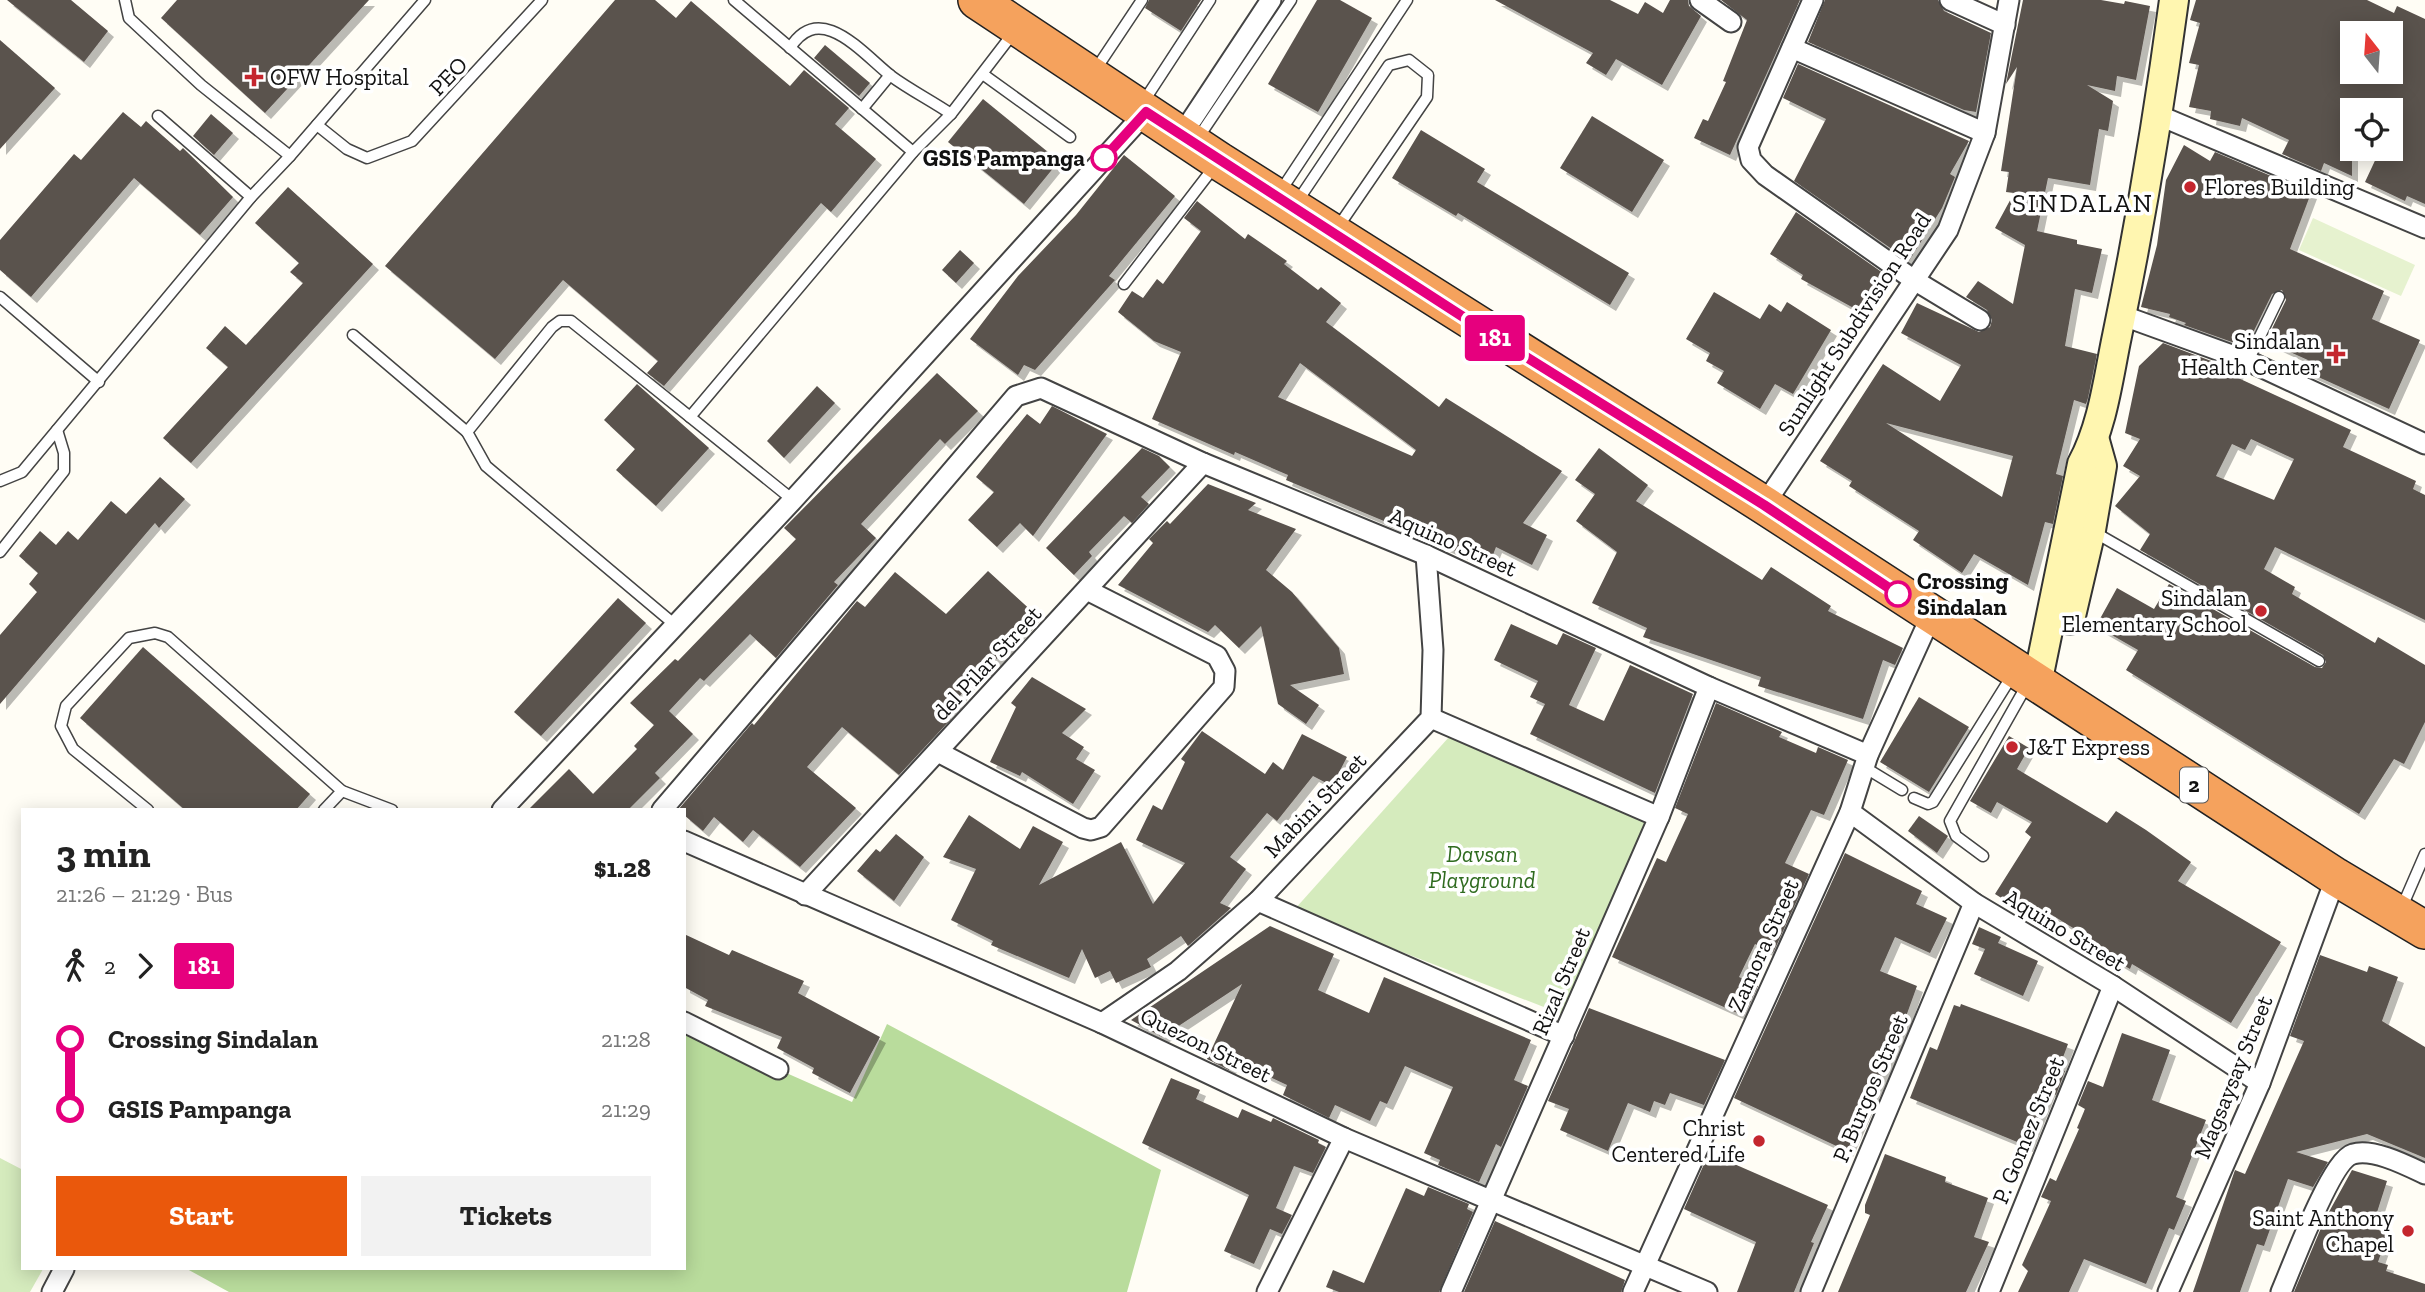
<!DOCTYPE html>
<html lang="en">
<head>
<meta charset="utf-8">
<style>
  :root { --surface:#fff; --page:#f2f2f2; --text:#222; --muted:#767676; --accent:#ea580c }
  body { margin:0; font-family:"Zilla Slab",serif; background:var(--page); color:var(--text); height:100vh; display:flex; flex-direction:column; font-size:26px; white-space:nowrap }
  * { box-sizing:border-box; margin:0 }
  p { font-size:23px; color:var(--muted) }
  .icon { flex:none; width:38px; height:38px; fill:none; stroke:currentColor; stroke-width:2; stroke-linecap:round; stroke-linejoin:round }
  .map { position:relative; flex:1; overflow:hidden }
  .drawer { position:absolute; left:21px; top:808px; width:665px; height:462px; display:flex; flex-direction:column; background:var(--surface); border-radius:0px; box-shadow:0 4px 18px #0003 }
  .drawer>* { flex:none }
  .badge { padding:0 14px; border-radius:5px; font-size:24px; line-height:46px }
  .needle { width:46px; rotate:343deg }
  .tools { position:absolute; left:2340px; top:21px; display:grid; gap:14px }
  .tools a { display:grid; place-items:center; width:63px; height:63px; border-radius:0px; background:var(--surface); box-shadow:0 4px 18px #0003; font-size:35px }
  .map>.badge { position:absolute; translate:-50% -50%; box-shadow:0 0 0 4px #fff }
  .legs { display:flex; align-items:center; gap:10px; height:77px; padding:0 35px; font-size:23px }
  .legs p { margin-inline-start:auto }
  .summary { display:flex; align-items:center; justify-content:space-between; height:119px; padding:0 35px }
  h1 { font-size:38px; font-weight:700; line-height:52px }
  .button { display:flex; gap:14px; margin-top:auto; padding:14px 35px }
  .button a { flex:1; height:80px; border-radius:0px; background:var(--accent); color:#fff; font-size:28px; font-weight:700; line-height:80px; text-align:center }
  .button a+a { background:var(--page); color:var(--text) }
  ul { padding:0 35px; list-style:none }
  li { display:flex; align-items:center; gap:24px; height:70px; font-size:26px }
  li i { display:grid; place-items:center; width:10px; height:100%; margin:0 9px; background:currentColor }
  li i::after { content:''; width:18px; height:18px; margin:-9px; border:5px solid; border-radius:50%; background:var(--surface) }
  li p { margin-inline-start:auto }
  li:first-child i { background:linear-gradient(#0000 50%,currentColor 0) }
  li:last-child i { background:linear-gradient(currentColor 50%,#0000 0) }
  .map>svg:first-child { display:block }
  .green { fill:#d5ebbd }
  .forest { fill:#b9dc9c }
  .pitch { fill:#e6f2cf }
  .building { fill:#5a524d; fill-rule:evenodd; filter:url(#shadow) }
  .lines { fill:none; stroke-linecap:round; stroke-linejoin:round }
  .lane-casing { stroke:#444; stroke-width:13 }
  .street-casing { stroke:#444; stroke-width:23 }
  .secondary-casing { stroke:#333; stroke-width:32 }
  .highway-casing { stroke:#222; stroke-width:40 }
  .lane { stroke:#fff; stroke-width:10 }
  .street { stroke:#fff; stroke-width:19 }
  .secondary { stroke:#fff6b0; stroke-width:28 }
  .highway { stroke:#f5a25d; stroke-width:37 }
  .line-1-casing { stroke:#fff; stroke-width:16 }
  .line-1 { stroke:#e6007e; stroke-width:10 }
  .poi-dot { fill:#c4262e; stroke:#fff; stroke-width:2.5 }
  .stop-1-dot { fill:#fff; stroke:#e6007e; stroke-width:3.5 }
  .labels { text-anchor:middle; stroke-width:7; stroke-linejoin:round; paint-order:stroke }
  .shield { fill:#fff; stroke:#585858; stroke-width:2 }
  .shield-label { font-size:21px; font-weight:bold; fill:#111 }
  .street-label { font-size:23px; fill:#111; stroke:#fff }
  .poi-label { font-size:23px; fill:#111; stroke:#fff; text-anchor:end }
  .stop-label { font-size:23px; font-weight:bold; fill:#111; stroke:#fff; text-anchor:end }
  .park-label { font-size:23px; font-style:italic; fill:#2f6b1f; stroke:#fff }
  .quarter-label { font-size:26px; letter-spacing:2px; fill:#111; stroke:#fff }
</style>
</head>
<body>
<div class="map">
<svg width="2425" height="1292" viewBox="0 0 2425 1292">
  <defs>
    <filter id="shadow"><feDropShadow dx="6" dy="6" stdDeviation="0" flood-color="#0004"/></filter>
  </defs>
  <rect width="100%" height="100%" fill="#fffdf5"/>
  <g class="green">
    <polygon points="1449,737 1657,822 1572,1018 1294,910"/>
    <polygon points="0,1158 23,1170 23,1269 43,1269 30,1292 0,1292"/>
  </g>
  <polygon class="forest" points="887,1024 1161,1170 1127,1292 229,1292 187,1269 684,1269 684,1028 852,1102"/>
  <polygon class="pitch" points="2313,218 2415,265 2401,296 2299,250"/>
  <g class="building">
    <polygon points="7,0 71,0 108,31 84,62"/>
    <polygon points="177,0 369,0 265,113 161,18"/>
    <polygon points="615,0 655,0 676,18 691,1 790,86 804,70 849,108 835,124 876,159 831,212 821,203 664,386 647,373 658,361 563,280 495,359 385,266"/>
    <polygon points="1149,0 1201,0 1181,31 1145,8"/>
    <polygon points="1317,0 1340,0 1372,18 1318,112 1268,84"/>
    <polygon points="1495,0 1610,0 1638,14 1645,2 1663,13 1670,0 1688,0 1689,6 1701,16 1662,85 1616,59 1606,75 1586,63 1593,53"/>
    <polygon points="1721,0 1800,0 1730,155 1694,138 1703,119 1708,121 1726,82 1723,81 1747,20"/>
    <polygon points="1825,0 1938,0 1944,11 1991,33 1976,112 1964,110 1808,42"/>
    <path d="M2023,0H2101L2124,4L2125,1L2150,6L2136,80L2117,76L2115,91L2087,85L2113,101L2108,131L2099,129L2090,185L2048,178L2037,231L2077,240V244L2102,249L2092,293L2075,289L2065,346L2097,354L2088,398L2086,404L2074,400L2056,474L2063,476L2053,524L2045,522L2028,585L1974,554L1962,573L1913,540L1919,531L1849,486L1852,481L1820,461L1883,364L1940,401L1961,365L1901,333L1917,303L1979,332L1990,327L1992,320L1987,310L1966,297L1978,281L2013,304L2025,245L1995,228L2014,193L2006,192L2009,172L2001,171L2017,67L2006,84ZM1886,423L2013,456L2002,497Z"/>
    <path d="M2196,0H2367L2394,13L2397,6L2425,19V204L2407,196L2405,201L2365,182L2379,152L2390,158V110H2352V176L2324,163L2321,171L2282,154L2289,140L2242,118L2240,126L2210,119L2211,111L2189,107L2199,65L2189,63L2200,23L2190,20ZM2352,33H2390V72H2352Z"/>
    <polygon points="0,40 55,88 0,149"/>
    <polygon points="825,45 870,83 859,96 814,58"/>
    <polygon points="1798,64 1969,141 1950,174 1955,177 1942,208 1909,261 1794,181 1826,119 1783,98"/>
    <polygon points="983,99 1059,161 1024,204 948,142"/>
    <polygon points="123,112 141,127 146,121 180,151 183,148 233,197 200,235 134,178 31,297 0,270 0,240 74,154 81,160"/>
    <polygon points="211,114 233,133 214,155 193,136"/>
    <polygon points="1592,116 1664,160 1632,212 1560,168"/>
    <polygon points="1421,130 1485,169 1477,182 1629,273 1610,305 1458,213 1456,216 1392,178"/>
    <polygon points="2184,145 2210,161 2215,152 2311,193 2290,249 2384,291 2372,319 2420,340 2389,409 2305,371 2310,361 2266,341 2286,300 2282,290 2272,294 2246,347 2184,325 2186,323 2169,317 2170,314 2141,307 2157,245 2166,180"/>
    <polygon points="1124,155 1175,196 1109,276 1115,280 1035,370 1024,365 1018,375 970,339 1018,276 1076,215"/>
    <polygon points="288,187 373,264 191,463 163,438 228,367 206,348 225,326 246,345 303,283 290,272 299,263 255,223"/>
    <path d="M1197,201L1245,239L1248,234L1287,261L1284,264L1318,290L1321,287L1341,303L1326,322L1439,407L1446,398L1562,471L1523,523L1547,535L1532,565L1496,547L1489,565L1286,480L1288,475L1235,452L1234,455L1152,419L1181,352L1154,341L1118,312L1132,291L1143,298L1157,279L1163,284L1201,231L1184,218ZM1300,363L1416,450L1412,456L1278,397Z"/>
    <polygon points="1796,212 1883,273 1859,311 1801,279 1803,275 1770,254"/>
    <polygon points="960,250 974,263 956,283 942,270"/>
    <polygon points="1714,292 1760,319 1769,304 1781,312 1787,302 1831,330 1793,394 1775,384 1760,409 1717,383 1724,371 1706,361 1710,353 1686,339"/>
    <path d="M2163,343L2238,371L2236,377L2351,430L2343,447L2416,481L2413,489L2425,495V620L2275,547L2264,569L2295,587L2292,594L2375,643L2378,637L2425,665V722L2404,764L2394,759L2359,814L2126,670L2138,650L2096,626L2117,588L2154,609L2169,584L2315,667L2322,668L2326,662L2323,655L2140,550L2150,534L2115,506L2140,476L2123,466L2140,439L2125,433L2139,366ZM2251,439L2294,459L2274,500L2216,476L2232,444L2245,450Z"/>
    <polygon points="937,373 978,411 945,444 940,439 861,524 876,538 834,582 838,585 776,658 750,634 704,681 700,678 669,711 693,734 655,773 660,778 628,810 528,810 569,769 593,794 637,749 634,746 654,725 630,703 675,659 678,661 796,539 784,528"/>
    <polygon points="637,384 709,448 656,506 616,470 635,449 604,420"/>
    <polygon points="817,386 835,403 784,458 767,441"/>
    <polygon points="1052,406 1107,434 1033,536 1020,523 997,547 968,520 994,492 976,477 1027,414 1040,424"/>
    <polygon points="1142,448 1159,456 1170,467 1141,497 1149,504 1132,523 1124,516 1089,552 1092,556 1074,575 1046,548"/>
    <polygon points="1599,448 1648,485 1636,501 1762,580 1771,567 1831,606 1828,611 1903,648 1895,665 1883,660 1863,719 1758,686 1761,677 1643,637 1647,628 1592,603 1617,552 1576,521 1595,494 1575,480"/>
    <polygon points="160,477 185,499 159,528 155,523 0,704 0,635 37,592 29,584 38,573 19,556 40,531 56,545 68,531 78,540 111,501 126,514"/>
    <polygon points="1208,484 1256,503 1248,510 1296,529 1266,570 1292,592 1339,648 1344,674 1290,685 1319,705 1306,724 1278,704 1261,626 1239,648 1215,625 1208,632 1118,585 1153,543 1149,539 1167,521 1170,524"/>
    <polygon points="988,571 1035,614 986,671 981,667 946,715 951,719 899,775 842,727 807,767 856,808 800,867 753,830 743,842 714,817 703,831 684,815 684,810 678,810 752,723 754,725 857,601 865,607 895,572 946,614"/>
    <polygon points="618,598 646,623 541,736 514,712"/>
    <polygon points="1511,624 1557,645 1563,633 1596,648 1569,705 1604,721 1630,665 1693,694 1655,793 1530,734 1545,704 1530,697 1538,681 1494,660"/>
    <polygon points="143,647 310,794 296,810 185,810 80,718"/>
    <polygon points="1032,677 1086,709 1062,733 1084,747 1076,759 1095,770 1073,804 1022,772 1020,776 990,762 1016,707 1011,703"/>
    <polygon points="1919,697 1969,727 1929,792 1880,762"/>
    <polygon points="1716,703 1782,732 1779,737 1816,753 1818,747 1848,760 1824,815 1811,810 1785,863 1809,874 1773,953 1755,944 1739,977 1758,986 1744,1016 1612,957 1657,858 1666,862 1688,814 1675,808"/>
    <polygon points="1202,731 1265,774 1273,762 1283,770 1302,734 1347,757 1332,786 1313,776 1277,821 1267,813 1230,857 1246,869 1220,903 1231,908 1188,946 1181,936 1147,959 1151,967 1116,983 1110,971 1095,978 1082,949 1069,978 991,945 993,941 951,920 976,869 943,857 969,815 1020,849 1033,826 1063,842 1039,885 1121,842 1153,904 1185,863 1136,840 1153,805 1162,810 1185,762 1181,759"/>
    <polygon points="2009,736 2029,748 2017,769 2107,823 2116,811 2146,830 2191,862 2178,881 2281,942 2231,1023 2132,964 2130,969 2093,947 2096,942 2047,912 2040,922 1995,894 2031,837 2025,832 2032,822 1997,802 1991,813 1970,801"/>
    <polygon points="1919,816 1948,836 1937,853 1908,831"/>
    <polygon points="896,834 924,857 894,901 857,871 876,849 880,852"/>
    <polygon points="1845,853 1922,891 1916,904 1947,918 1930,953 1895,937 1880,971 1917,986 1899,1036 1847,1151 1734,1098"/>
    <polygon points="1270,926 1334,954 1318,990 1369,1013 1384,977 1531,1040 1514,1080 1528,1086 1501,1147 1496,1144 1479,1182 1438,1165 1440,1160 1424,1153 1453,1087 1405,1066 1387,1104 1380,1101 1370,1121 1335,1105 1329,1118 1283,1095 1287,1085 1234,1060 1229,1070 1207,1059 1242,984 1162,1037 1131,1020"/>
    <polygon points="1979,927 2001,937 1998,943 2038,961 2023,996 1974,974 1985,949 1972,944"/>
    <polygon points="684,934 729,955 732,950 804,981 798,993 880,1037 850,1093 812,1073 814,1068 777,1048 782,1037 705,1006 708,1000 684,987"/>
    <polygon points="2320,955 2367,972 2369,966 2398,977 2382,1021 2425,1047 2425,1158 2367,1134 2296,1152 2328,1162 2313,1187 2288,1179 2264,1246 2257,1244 2240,1292 2193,1292 2235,1170 2245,1174 2304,1041 2290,1036"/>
    <polygon points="1961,1004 2068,1044 2059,1068 2065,1071 2056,1095 2049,1091 2027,1146 1910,1098 1930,1047 1937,1050 1954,1005 1960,1007"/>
    <polygon points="1589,1008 1725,1060 1704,1105 1670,1093 1665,1105 1654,1101 1650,1112 1628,1103 1608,1151 1560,1130 1569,1109 1548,1101"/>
    <polygon points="2122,1033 2170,1050 2152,1100 2206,1120 2176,1197 2186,1201 2174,1230 2169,1228 2146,1284 2084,1259 2069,1292 2018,1292 2028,1271 2022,1265 2051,1201 2041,1197 2050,1178 2056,1181 2079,1129 2077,1128 2085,1109 2078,1105 2088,1081 2103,1087"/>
    <polygon points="1171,1078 1200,1090 1196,1099 1238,1118 1242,1109 1271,1122 1273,1118 1319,1140 1318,1143 1326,1147 1313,1173 1294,1166 1276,1208 1292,1215 1282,1234 1270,1229 1254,1264 1224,1251 1249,1195 1142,1143"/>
    <polygon points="1709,1153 1828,1205 1811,1242 1814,1243 1794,1292 1737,1292 1756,1242 1684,1209"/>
    <polygon points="1885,1154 1946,1177 1945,1182 1988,1198 1974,1237 1989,1242 1966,1292 1838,1292 1870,1215 1865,1213 1865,1205"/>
    <polygon points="2352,1170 2387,1181 2372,1228 2388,1233 2378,1262 2388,1265 2386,1271 2425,1284 2425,1292 2294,1292 2324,1221"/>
    <polygon points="1428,1187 1469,1204 1467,1209 1473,1212 1439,1292 1339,1292 1326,1287 1333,1270 1364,1283 1406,1188 1424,1196"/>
    <polygon points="1495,1221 1625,1280 1621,1292 1464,1292"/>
  </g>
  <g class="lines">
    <g class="lane-casing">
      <g id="lane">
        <polyline points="125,0 129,18 201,85 290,156"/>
        <polyline points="734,0 913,152"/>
        <path d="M790,48C820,0 862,53 891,76C910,90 932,101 951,114"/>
        <polyline points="1096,69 1142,0"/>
        <polyline points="984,75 1070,137"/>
        <polyline points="1144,101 1210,0"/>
        <polyline points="862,109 890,75"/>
        <polyline points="158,116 251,197"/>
        <polyline points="317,125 347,149 367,158 412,141 542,0"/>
        <polyline points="1198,138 1291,0"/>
        <polyline points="1280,192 1407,0"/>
        <polyline points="1297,202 1389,65 1409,60 1428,75 1427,97 1338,227"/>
        <polyline points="1124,284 1214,167"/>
        <polyline points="0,297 99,382"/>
        <polyline points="353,335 467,432 552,327 560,321 571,321 793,500"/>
        <polyline points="2248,361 2279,297"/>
        <polyline points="690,417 913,152 951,114 1014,32"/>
        <polyline points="467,432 486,466 674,624"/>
        <polyline points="0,481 22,472 251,197 290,156 425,0"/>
        <polyline points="2094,532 2319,661"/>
        <polyline points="0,552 64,471 64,453 57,430"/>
        <polyline points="1864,767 1902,790"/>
        <polyline points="1914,798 1928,804 1933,802 2013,674"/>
        <polyline points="148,810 73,749 61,726 66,706 129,638 155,633 168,637 342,791 392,810"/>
        <polyline points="324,810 342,791"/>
        <polyline points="1983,856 1956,836 1950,821 2028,683"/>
        <polyline points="2402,907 2425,854"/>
      </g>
    </g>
    <g class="street-casing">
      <g id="street">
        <polyline points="1700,0 1731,22"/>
        <polyline points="1813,0 1748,147 1751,160 1765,175 1914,280 1980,320"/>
        <polyline points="1950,0 2005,25"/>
        <polyline points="1792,48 1985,133"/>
        <polyline points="2158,115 2425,228"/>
        <polyline points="1181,136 1271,0"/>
        <polyline points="2121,315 2248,361 2425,444"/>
        <polyline points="1764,505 1948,230 1985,133 2009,0"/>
        <polyline points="1431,718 1659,817"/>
        <polyline points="938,752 1083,828 1091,830 1101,827 1224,687 1225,671 1217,656 1087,590"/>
        <polyline points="502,810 793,500 1146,112"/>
        <polyline points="662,810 1016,396 1041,388 1203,463 1426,555 1709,687 1868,755"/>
        <polyline points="1850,812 1974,903 2113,986 2260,1083"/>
        <polyline points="684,841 1102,1023 1344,1138 1707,1292"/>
        <polyline points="805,895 1203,463"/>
        <polyline points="1258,901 1564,1036"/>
        <polyline points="684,1022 778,1069"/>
        <polyline points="1102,1023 1178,971 1258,901 1431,718 1433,650 1426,555"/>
        <polyline points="52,1292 64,1269"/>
        <polyline points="1267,1292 1344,1138"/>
        <polyline points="1451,1292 1659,817 1709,687"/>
        <polyline points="1633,1292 1850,812 1868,755 1931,616"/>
        <polyline points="1811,1292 1974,903"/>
        <polyline points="1989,1292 2113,986"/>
        <polyline points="2168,1292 2260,1083 2336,877"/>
        <path d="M2281,1292C2292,1267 2331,1160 2353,1154C2373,1148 2406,1165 2425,1174"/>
      </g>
    </g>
    <g class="secondary-casing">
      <g id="secondary">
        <polyline points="2070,620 2091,530 2102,466 2095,441"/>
        <path d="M2037,684L2082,464C2103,425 2108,379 2117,336C2140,225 2159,112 2174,0"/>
      </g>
    </g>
    <g class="highway-casing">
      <polyline id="highway" points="977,0 1219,161 1764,505 2336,877 2425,930"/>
    </g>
    <use href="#lane" class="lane"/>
    <use href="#street" class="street"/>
    <use href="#secondary" class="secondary"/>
    <use href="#highway" class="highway"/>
  </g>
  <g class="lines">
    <g class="line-1-casing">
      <polyline id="line-1" points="1104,158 1146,112 1502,342 1764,505 1898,594"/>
    </g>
    <use href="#line-1" class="line-1"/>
  </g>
  <g class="poi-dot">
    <path d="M250.5 66.5h7v7h7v7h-7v7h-7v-7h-7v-7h7z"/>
    <circle cx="2190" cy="187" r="7"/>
    <path d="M2332.5 343.5h7v7h7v7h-7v7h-7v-7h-7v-7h7z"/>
    <circle cx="2261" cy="611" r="7"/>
    <circle cx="2012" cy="747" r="7"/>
    <circle cx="1759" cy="1141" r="7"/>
    <circle cx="2408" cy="1231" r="7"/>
  </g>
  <g class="stop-1-dot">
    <circle cx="1104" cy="158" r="12"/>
    <circle cx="1898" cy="594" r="12"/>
  </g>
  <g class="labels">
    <rect class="shield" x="2180" y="767.5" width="28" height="35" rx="5"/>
    <g class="shield-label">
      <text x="2194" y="792">2</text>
    </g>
    <g class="street-label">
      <text transform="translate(448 76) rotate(-46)" y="8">PEO</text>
      <text transform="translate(1854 324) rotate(-57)" y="8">Sunlight Subdivision Road</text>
      <text transform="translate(1453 542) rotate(24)" y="8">Aquino Street</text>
      <text transform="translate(987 663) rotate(-47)" y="8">del Pilar Street</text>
      <text transform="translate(1315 805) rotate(-46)" y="8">Mabini Street</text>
      <text transform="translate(2065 930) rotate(31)" y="8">Aquino Street</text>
      <text transform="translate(1763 945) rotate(-66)" y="8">Zamora Street</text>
      <text transform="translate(1561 981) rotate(-67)" y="8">Rizal Street</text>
      <text transform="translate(1206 1045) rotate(26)" y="8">Quezon Street</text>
      <text transform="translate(2233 1077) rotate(-68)" y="8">Magsaysay Street</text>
      <text transform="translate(1870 1088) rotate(-67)" y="8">P. Burgos Street</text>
      <text transform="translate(2028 1130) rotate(-68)" y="8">P. Gomez Street</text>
    </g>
    <g class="poi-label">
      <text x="270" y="85" text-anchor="start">OFW Hospital</text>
      <text x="2204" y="195" text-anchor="start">Flores Building</text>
      <text x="2320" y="349">Sindalan<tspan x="2320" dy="26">Health Center</tspan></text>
      <text x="2247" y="606">Sindalan<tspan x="2247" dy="26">Elementary School</tspan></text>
      <text x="2026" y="755" text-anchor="start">J&amp;T Express</text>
      <text x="1745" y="1136">Christ<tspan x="1745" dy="26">Centered Life</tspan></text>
      <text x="2394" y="1226">Saint Anthony<tspan x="2394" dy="26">Chapel</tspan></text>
    </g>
    <g class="stop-label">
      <text x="1085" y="166">GSIS Pampanga</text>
      <text x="1917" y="589" text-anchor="start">Crossing<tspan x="1917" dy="26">Sindalan</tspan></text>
    </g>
    <g class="park-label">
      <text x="1482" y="862">Davsan<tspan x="1482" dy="26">Playground</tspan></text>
    </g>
    <g class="quarter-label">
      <text x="2083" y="212">SINDALAN</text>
    </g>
  </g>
</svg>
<div class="tools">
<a><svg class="needle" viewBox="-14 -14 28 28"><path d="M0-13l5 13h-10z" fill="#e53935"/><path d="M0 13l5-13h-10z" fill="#767676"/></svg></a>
<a><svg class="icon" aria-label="locate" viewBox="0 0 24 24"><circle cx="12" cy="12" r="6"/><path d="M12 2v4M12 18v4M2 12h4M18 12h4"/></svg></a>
</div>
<b class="badge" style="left:1495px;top:338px;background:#e6007e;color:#fff">181</b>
<section class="drawer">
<div class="summary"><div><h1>3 min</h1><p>21:26 – 21:29 · Bus</p></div><b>$1.28</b></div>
<div class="legs"><svg class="icon" aria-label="walk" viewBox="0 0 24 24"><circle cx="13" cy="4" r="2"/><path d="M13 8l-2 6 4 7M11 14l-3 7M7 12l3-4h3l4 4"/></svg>2<svg class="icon" aria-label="forward" viewBox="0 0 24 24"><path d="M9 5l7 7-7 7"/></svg><b class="badge" style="background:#e6007e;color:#fff">181</b></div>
<ul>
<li><i style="color:#e6007e"></i><b>Crossing Sindalan</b><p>21:28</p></li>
<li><i style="color:#e6007e"></i><b>GSIS Pampanga</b><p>21:29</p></li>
</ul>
<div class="button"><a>Start</a><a>Tickets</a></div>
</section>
</div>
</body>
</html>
